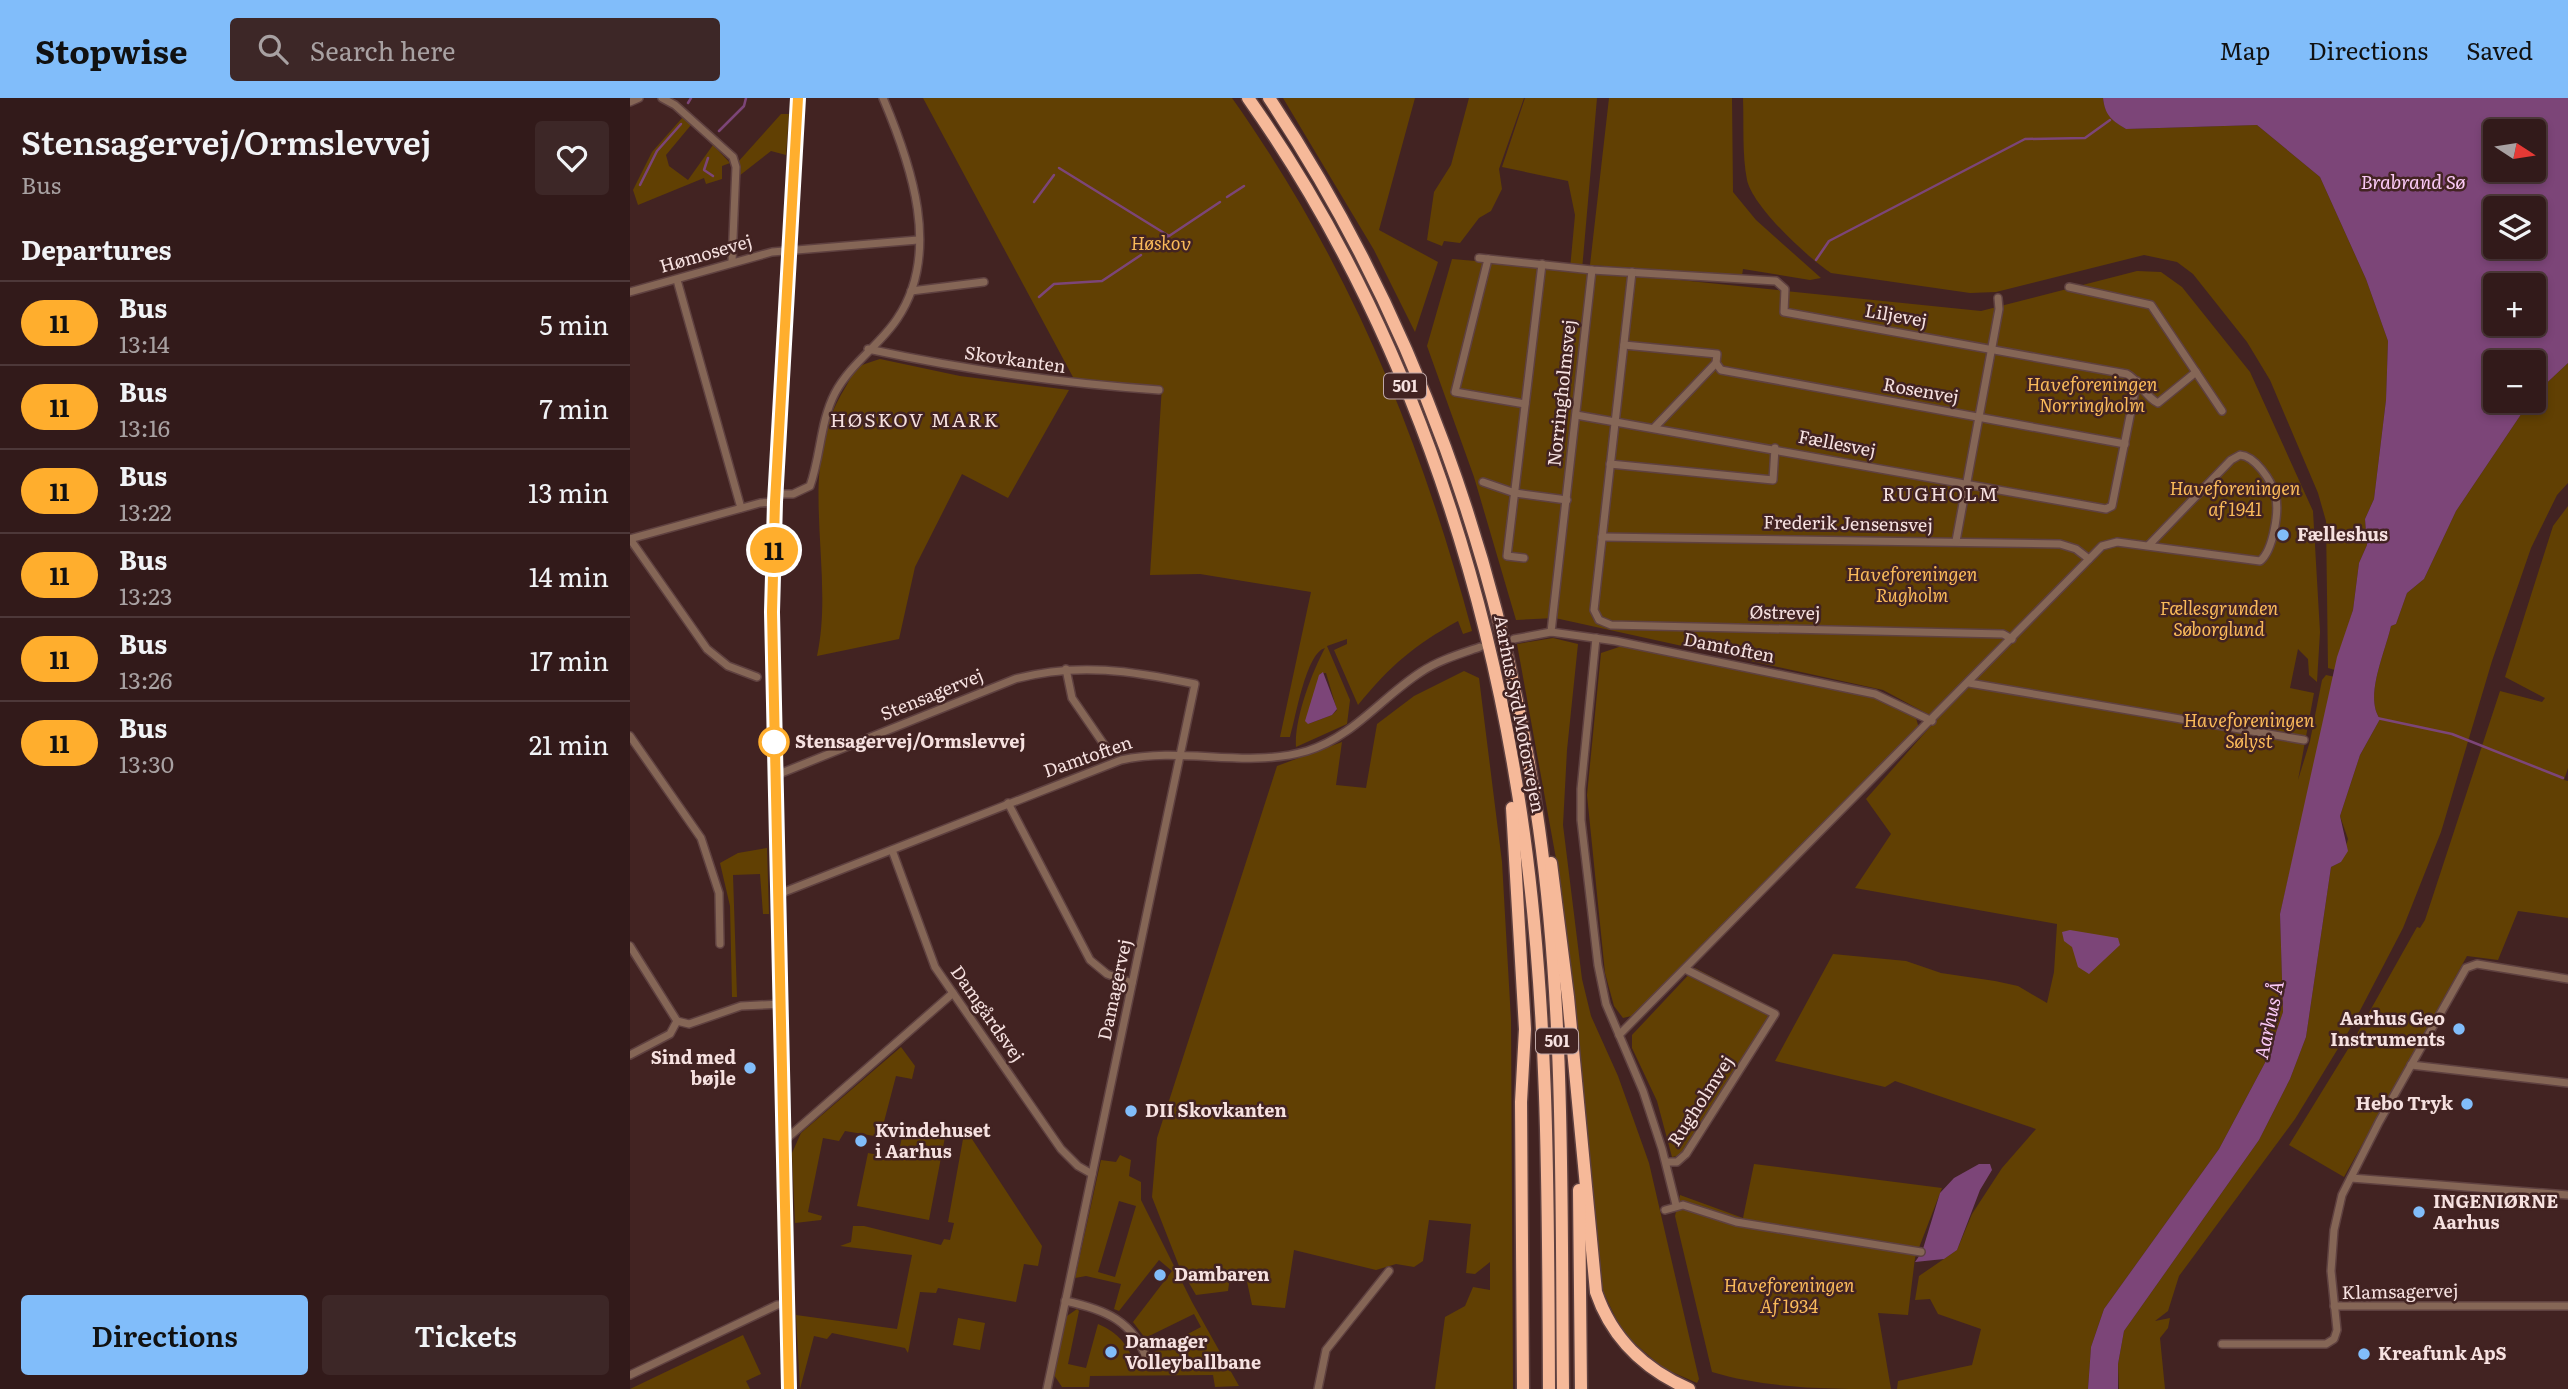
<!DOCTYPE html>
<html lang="en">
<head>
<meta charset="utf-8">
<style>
  :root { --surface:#321a1a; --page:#3d2727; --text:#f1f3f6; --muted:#a8a1a2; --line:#4d3839; --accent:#81bdfa }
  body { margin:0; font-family:Literata,serif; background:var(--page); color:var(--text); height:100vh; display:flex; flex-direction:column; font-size:26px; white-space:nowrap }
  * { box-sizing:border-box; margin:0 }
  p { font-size:23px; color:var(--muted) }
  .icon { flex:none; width:38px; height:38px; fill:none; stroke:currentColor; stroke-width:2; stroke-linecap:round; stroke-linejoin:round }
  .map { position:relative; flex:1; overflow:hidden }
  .details { display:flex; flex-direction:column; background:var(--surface); width:630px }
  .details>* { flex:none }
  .badge { padding:0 14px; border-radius:23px; font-size:24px; line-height:46px }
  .needle { width:46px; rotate:102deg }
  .buttons { position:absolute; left:1853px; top:21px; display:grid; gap:14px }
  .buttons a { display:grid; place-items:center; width:63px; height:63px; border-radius:7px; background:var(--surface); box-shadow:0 4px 10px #0003,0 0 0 2px var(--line); font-size:35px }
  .map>.badge { position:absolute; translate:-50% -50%; box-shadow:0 0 0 4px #fff }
  h2 { padding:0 21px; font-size:26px; line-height:63px }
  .round { display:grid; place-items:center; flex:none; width:74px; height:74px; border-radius:7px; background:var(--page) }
  .headline { display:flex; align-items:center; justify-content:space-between; height:119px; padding:0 21px }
  h1 { font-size:33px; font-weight:600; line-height:52px }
  .action { display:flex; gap:14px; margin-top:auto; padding:14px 21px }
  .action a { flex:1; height:80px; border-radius:7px; background:var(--accent); color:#111; font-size:28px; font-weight:600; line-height:80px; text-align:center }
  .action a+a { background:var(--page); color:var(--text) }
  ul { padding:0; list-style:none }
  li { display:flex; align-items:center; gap:21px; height:84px; padding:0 21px; border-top:2px solid var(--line) }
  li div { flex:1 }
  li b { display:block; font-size:26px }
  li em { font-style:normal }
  li .badge { min-width:77px; font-weight:700; text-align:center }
  header { display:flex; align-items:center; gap:42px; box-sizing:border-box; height:98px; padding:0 35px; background:var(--accent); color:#111 }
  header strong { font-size:33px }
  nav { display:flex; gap:38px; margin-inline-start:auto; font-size:24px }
  .search { width:490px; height:63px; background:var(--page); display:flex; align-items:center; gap:18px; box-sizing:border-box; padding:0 24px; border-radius:7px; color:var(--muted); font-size:26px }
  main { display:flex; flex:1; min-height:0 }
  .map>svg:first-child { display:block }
  .green { fill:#614003; fill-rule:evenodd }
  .water { fill:#7c4578; fill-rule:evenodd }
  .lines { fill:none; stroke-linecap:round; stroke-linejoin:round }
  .stream { stroke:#7c4578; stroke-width:2.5 }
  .street-casing { stroke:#5f4140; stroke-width:10 }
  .secondary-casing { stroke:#5f4140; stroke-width:12 }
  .highway-casing { stroke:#5f4140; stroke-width:15 }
  .street { stroke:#856656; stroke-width:7 }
  .secondary { stroke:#b7866d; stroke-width:10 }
  .highway { stroke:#f6b999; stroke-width:12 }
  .line-casing { stroke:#fff; stroke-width:16 }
  .line { stroke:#ffae2d; stroke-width:10 }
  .poi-dot { fill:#81bdfa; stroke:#422322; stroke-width:2.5 }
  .stop-dot { fill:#fff; stroke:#ffae2d; stroke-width:3.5 }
  .labels { text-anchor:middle; stroke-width:5; stroke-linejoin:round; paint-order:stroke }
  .shield { fill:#422322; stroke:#c0a8a7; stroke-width:2 }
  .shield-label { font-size:16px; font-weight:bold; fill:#f6e1e0 }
  .park-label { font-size:18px; font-style:italic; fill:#faba5a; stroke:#422322 }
  .street-label { font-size:18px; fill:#f6e1e0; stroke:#422322 }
  .poi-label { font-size:18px; font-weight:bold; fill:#f6e1e0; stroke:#422322; text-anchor:start }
  .stop-label { font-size:18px; font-weight:bold; fill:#f6e1e0; stroke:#422322; text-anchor:start }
  .water-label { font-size:19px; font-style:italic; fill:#fac9f5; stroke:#422322 }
  .neighbourhood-label { font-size:19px; letter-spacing:2px; fill:#f6e1e0; stroke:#422322 }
</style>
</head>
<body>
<header>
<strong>Stopwise</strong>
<div class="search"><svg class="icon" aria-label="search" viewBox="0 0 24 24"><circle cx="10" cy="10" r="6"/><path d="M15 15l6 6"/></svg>Search here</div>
<nav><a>Map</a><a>Directions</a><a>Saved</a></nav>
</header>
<main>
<section class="details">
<div class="headline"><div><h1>Stensagervej/Ormslevvej</h1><p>Bus</p></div><a class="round"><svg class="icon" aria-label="heart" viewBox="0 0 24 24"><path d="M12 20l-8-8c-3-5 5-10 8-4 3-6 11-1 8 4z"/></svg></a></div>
<h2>Departures</h2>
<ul>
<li><span class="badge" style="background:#ffae2d;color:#111">11</span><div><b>Bus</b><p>13:14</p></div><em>5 min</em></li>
<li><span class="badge" style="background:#ffae2d;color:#111">11</span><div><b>Bus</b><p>13:16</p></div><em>7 min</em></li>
<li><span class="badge" style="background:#ffae2d;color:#111">11</span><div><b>Bus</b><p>13:22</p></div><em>13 min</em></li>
<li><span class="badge" style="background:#ffae2d;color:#111">11</span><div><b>Bus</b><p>13:23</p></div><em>14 min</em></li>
<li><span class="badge" style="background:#ffae2d;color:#111">11</span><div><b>Bus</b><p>13:26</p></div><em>17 min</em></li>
<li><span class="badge" style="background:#ffae2d;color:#111">11</span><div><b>Bus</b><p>13:30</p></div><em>21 min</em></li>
</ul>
<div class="action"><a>Directions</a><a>Tickets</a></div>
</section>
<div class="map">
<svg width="1938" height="1291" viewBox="0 0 1938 1291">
  <rect width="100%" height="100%" fill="#422322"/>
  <g class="green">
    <path d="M293,0H602C720,167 789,336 842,533L833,536L828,523C783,548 761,567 728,607L704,552L717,546V541L697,548L720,602L717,626L666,649C664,621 682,574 695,550C676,555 666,619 660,639H650L681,494L570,476L520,477L532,288L444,281ZM691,575H696L707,612L702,617L678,626Z"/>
    <polygon points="653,0 785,0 749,132 808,164 785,234 744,152"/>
    <polygon points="839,0 894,0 869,71 872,91 861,113 849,120 830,145 814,143 812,148 797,142 804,94 821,67"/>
    <polygon points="895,0 967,0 952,172 1351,213 1507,173 1531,174 1552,189 1620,274 1683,413 1690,534 1687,584 1679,577 1678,561 1668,551 1660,590 1684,595 1668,682 1680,643 1692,582 1696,577 1705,579 1650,816 1653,914 1637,961 1589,1051 1474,1211 1461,1249 1458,1291 1267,1291 1268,1283 1342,1267 1351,1231 1308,1216 1300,1201 1285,1202 1289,1178 1327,1152 1342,1116 1372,1070 1406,1031 1265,983 1255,989 1145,963 1203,856 1276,863 1311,875 1365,883 1388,888 1417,905 1424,874 1427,826 1225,790 1261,736 1236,701 1307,621 1253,592 925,520 886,522 844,379 797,248 822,161 940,171 945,117 938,83 872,69"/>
    <polygon points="979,0 1102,0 1103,94 1126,122 1191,180 1180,182 1113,171 1112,178 960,167"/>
    <path d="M1113,0H1473C1475,17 1482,22 1496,31L1627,27L1690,79L1736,181L1758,243L1756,302L1744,401L1735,421L1737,447L1729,465L1723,512L1705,572L1698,570L1696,423L1688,395L1640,282L1617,244L1563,176L1547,164L1514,157L1366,194L1340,195L1201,175C1178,160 1123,109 1117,82C1112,56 1114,27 1113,0Z"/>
    <polygon points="151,16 159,16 156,57 141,53 109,78 108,64"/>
    <polygon points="53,19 61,27 36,57 39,68 58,82 83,47 100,65 92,68 92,81 76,86 74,80 8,107 3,92 22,54"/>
    <path d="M250,261L330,278L439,292L378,400L332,376L285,469L269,541L187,558C206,470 164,371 215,290C219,283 224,272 230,268C236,265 244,263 250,261Z"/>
    <path d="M1938,265V385L1927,397L1901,450L1862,563L1811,734L1773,830L1723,926L1665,1021L1549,1178L1538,1213L1525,1223L1540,1220L1538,1230L1530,1240L1535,1291H1489L1488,1266L1494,1233L1629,1042L1660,981L1676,939L1701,769L1711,764L1718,741L1710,718L1730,657L1750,621C1734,599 1755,555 1761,528L1766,526L1777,495L1794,481L1826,413L1900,303H1904V297Z"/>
    <polygon points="1938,408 1938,670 1934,682 1938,683 1938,820 1888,813 1868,862 1837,858 1714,1079 1659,1047 1723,943 1787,829 1790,830 1795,822 1870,593 1912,604 1915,600 1875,579 1923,428"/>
    <polygon points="923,540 948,546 937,652 933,727 952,881 961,918 988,978 1019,1065 1069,1281 1067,1285 1033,1270 993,1235 968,1183 951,981 927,766 887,546"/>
    <polygon points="992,548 1246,598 1285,617 1289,630 1010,916 993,920 984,908 975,875 957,697 971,555"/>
    <polygon points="834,573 849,580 872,764 881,922 883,1291 805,1291 815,1219 835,1208 843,1189 860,1192 860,1164 845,1176 836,1175 841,1126 799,1122 793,1163 784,1169 766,1166 746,1172 664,1152 655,1210 622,1207 616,1179 600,1179 598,1193 566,1197 549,1168 522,1099 527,1040 647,668 712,644 706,687 736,690 747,626 784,598"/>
    <polygon points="137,750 139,816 133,816 130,776 103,777 107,899 102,899 100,808 90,765 108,755"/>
    <polygon points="1065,870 1145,911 1052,1057 1042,1059 1027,1003 1002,950 1002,937"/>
    <polygon points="271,949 285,968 282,981 266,978 250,1039 215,1033 209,1043 193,1040 178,1114 192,1118 191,1122 165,1125 162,1055 171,1035"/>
    <polygon points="279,1032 315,1039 299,1122 227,1108 238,1055 264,1060 268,1058 272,1039"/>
    <polygon points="340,1038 412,1148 408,1168 394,1166 386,1204 308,1190 306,1195 290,1194 278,1255 275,1250 202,1235 197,1241 184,1238 170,1291 166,1217 267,1231 282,1157 210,1148 221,1144 223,1128 234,1128 311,1147 314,1141 320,1142 324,1125 318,1124 333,1041"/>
    <path d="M490,1057L501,1062L499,1078L511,1084V1102L562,1204L609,1288L585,1289L583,1277L460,1278L459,1289H432L424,1277L437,1218L447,1211L449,1213L438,1266L456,1270L468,1226C489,1235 499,1248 506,1269L524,1268L522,1255L571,1229L564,1216L515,1240L503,1224L542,1173L529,1162L489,1213L484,1211L491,1186L456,1178L445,1180L471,1062L486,1064ZM489,1103L506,1108L485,1179L468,1174Z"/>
    <path d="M1124,1066L1312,1090L1285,1160L1278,1217L1248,1215L1261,1291C1202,1291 1138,1291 1082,1274L1045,1118L1050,1097L1113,1120Z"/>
    <polygon points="328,1220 355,1225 350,1252 323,1247"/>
    <polygon points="113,1237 131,1276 116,1283 120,1291 0,1291"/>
  </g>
  <g class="water">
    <path d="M1473,0H1938V265L1904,297V264H1866V303H1900L1826,413L1794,481L1777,495L1766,526L1761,528C1755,555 1734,599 1750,621L1730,657L1710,718L1718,753L1711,764L1701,769L1676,939L1660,981L1629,1042L1494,1233L1488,1266V1291H1458L1461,1249L1474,1211L1589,1051L1637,961L1653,914L1650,816L1707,559L1723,512L1729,465L1737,447L1735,421L1744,401L1756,302L1758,243L1736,181L1690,79L1627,27L1496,31C1481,22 1475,17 1473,0ZM1904,33V72H1866V33ZM1904,110V149H1866V110ZM1866,187H1904V226H1866Z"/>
    <polygon points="693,574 707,611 702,617 678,626 675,623 689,577"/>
    <polygon points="1440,832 1488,840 1490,847 1459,876 1448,869 1442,849 1434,843 1432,834"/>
    <polygon points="1349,1066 1360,1066 1362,1072 1350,1092 1327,1152 1314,1161 1285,1164 1292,1154 1310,1095 1324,1080"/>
  </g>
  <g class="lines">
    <g class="stream">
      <polyline points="58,5 61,0"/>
      <polyline points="89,33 114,8 116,0"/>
      <polyline points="78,60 74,72 83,78"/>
      <polyline points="429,70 539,138"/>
      <polyline points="10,87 27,53 51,26"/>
      <polyline points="597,99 614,88"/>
      <polyline points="404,104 424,77"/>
      <polyline points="518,152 590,104"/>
      <polyline points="1186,162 1199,143 1395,41 1455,40 1480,22"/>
      <polyline points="409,199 424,186 472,183 511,157"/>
      <polyline points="1747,620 1822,636 1933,680"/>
    </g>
    <g class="street-casing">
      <g id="street">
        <polyline points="32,0 45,7 103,59 106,69 102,164"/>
        <polyline points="0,4 9,0"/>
        <path d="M849,160L962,172L1146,183L1155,191L1154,214L1497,276C1510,283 1515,299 1528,305L1566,274"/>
        <polyline points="858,161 825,294 895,306"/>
        <polyline points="1002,174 964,512 969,522 981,527 1373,536 1382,541"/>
        <polyline points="47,182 111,410"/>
        <polyline points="1439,189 1521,207 1592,313"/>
        <polyline points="281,193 354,184"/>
        <polyline points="0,194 142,154 288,142"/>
        <polyline points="994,247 1087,256 1086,265 1024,330"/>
        <path d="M238,251C335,272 430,285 529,292"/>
        <polyline points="1086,265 1091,272 1495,346"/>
        <polyline points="946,317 1476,411 1482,408 1507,283"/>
        <polyline points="980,366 1143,382 1145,350"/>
        <polyline points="853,384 885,395 937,402"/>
        <path d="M145,396H163L180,388C191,357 190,324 205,295C221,265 249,248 267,221C312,155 281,66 253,0"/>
        <polyline points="972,439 1430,446 1446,451 1459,461"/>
        <polyline points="0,441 77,551 98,568 127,579"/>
        <polyline points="0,441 130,405 145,404"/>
        <polyline points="1326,443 1369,211 1368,200"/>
        <polyline points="894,460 877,458 912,166"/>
        <polyline points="921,534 962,172"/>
        <polyline points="966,540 951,691 951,722 968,867 976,906 1013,993 1032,1051 1046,1107"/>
        <polyline points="884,541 921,534 986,543 1245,596 1302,623"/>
        <polyline points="436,571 442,600 475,648"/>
        <polyline points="1339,585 1674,642"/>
        <polyline points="0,638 71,740 89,795 90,846"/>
        <path d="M144,678L385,581C448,564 503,573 565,586L417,1291"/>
        <polyline points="378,705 460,862 477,876 502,885"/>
        <polyline points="262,752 305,869 431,1051 448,1068 462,1076"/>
        <path d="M149,796L491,662C554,648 614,671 677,653C723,639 752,599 791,574C809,562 830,556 850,549"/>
        <polyline points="0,848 47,923"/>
        <polyline points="47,923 59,926 111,908 152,906"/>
        <path d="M989,937L1472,448L1487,444L1630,463C1643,453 1650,412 1645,396C1641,382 1625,358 1610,357L1601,362L1518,448"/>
        <polyline points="0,957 40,936 47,923"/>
        <polyline points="1781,967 1938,985"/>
        <polyline points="155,1042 323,895"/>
        <polyline points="1036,1064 1047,1064 1056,1056 1145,916 1057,872"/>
        <polyline points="1721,1080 1938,1097"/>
        <polyline points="1035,1112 1053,1107 1106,1124 1291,1154"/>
        <path d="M435,1203C474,1211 505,1223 518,1265"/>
        <polyline points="1704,1208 1938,1208"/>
        <polyline points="1592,1246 1696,1246 1704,1241 1707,1232 1701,1173 1704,1132 1712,1097 1749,1024 1836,870 1847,866 1938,881"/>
        <polyline points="0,1277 147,1207 157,1206"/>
        <polyline points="688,1291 696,1252 759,1173"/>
      </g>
    </g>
    <g class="secondary-casing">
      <polyline id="secondary" points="159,1291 142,514 145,404 168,0"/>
    </g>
    <g class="highway-casing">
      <g id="highway">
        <path d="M618,0C771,217 858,475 894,736C919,919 918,1106 919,1291"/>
        <path d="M639,0C785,219 873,470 909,730C935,915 931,1104 933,1291"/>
        <polyline points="882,710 895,931 891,1004 893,1291"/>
        <path d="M921,765L938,899L966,1194C982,1241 1014,1271 1059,1291"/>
        <polyline points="949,1092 951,1291"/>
      </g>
    </g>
    <use href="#street" class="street"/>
    <use href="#secondary" class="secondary"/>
    <use href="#highway" class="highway"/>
  </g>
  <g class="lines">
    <g class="line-casing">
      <polyline id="line" points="159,1291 142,514 145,404 168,0"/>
    </g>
    <use href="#line" class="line"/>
  </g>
  <g class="poi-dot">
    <circle cx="1653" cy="437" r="7"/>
    <circle cx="1829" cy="931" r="7"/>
    <circle cx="120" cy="970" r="7"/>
    <circle cx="1837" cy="1006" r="7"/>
    <circle cx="501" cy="1013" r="7"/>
    <circle cx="231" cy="1043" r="7"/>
    <circle cx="1789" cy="1114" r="7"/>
    <circle cx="530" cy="1177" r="7"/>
    <circle cx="481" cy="1254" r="7"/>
    <circle cx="1734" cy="1256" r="7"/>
  </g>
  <circle class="stop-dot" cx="144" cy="644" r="14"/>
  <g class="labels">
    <g class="shield">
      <rect x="754" y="275.5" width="42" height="25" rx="5"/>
      <rect x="906" y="930.5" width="42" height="25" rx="5"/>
    </g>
    <g class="shield-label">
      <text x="775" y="294">501</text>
      <text x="927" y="949">501</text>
    </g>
    <g class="park-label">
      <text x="531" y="152">Høskov</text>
      <text x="1462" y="293">Haveforeningen<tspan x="1462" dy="21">Norringholm</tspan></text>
      <text x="1605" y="397">Haveforeningen<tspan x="1605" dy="21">af 1941</tspan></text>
      <text x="1282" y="483">Haveforeningen<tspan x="1282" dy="21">Rugholm</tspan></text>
      <text x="1589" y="517">Fællesgrunden<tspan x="1589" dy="21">Søborglund</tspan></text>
      <text x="1619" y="629">Haveforeningen<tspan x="1619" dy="21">Sølyst</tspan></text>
      <text x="1159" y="1194">Haveforeningen<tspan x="1159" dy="21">Af 1934</tspan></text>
    </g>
    <g class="street-label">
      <text transform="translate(76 156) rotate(-16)" y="6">Hømosevej</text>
      <text transform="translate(1266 218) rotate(10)" y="6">Liljevej</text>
      <text transform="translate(385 262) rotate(8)" y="6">Skovkanten</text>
      <text transform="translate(1291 293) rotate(10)" y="6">Rosenvej</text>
      <text transform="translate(932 295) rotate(-84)" y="6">Norringholmsvej</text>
      <text transform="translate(1207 346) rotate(11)" y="6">Fællesvej</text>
      <text transform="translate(1218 426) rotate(1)" y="6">Frederik Jensensvej</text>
      <text transform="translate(1155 515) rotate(1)" y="6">Østrevej</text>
      <text transform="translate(1099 550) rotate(11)" y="6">Damtoften</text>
      <text transform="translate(302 597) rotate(-22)" y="6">Stensagervej</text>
      <text transform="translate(889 616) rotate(79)" y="6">Aarhus Syd Motorvejen</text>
      <text transform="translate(458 659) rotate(-19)" y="6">Damtoften</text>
      <text transform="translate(485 892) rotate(-78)" y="6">Damagervej</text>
      <text transform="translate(357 916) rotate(55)" y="6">Damgårdsvej</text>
      <text transform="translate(1071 1003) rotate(-57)" y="6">Rugholmvej</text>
      <text transform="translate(1770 1194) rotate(-1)" y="6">Klamsagervej</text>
    </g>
    <g class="poi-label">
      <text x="1667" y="443">Fælleshus</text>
      <text x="1815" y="927" text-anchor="end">Aarhus Geo<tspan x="1815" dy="21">Instruments</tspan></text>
      <text x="106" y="966" text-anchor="end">Sind med<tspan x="106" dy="21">bøjle</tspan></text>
      <text x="1823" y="1012" text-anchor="end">Hebo Tryk</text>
      <text x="515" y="1019">DII Skovkanten</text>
      <text x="245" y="1039">Kvindehuset<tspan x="245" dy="21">i Aarhus</tspan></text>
      <text x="1803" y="1110">INGENIØRNE<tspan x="1803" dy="21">Aarhus</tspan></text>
      <text x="544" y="1183">Dambaren</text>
      <text x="495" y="1250">Damager<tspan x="495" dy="21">Volleyballbane</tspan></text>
      <text x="1748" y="1262">Kreafunk ApS</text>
    </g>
    <g class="stop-label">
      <text x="165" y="650">Stensagervej/Ormslevvej</text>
    </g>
    <g class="water-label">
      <text x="1783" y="91">Brabrand Sø</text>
      <text transform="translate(1639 922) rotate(-78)" y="7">Aarhus Å</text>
    </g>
    <g class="neighbourhood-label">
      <text x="285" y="329">HØSKOV MARK</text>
      <text x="1311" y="403">RUGHOLM</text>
    </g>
  </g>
</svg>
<div class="buttons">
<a><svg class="needle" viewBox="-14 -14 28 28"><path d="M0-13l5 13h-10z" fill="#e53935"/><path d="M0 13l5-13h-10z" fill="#a8a1a2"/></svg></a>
<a><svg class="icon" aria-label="layers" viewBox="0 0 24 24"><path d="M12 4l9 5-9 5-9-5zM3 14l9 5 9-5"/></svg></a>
<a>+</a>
<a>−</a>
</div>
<b class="badge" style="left:144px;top:452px;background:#ffae2d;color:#111">11</b>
</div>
</main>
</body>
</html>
